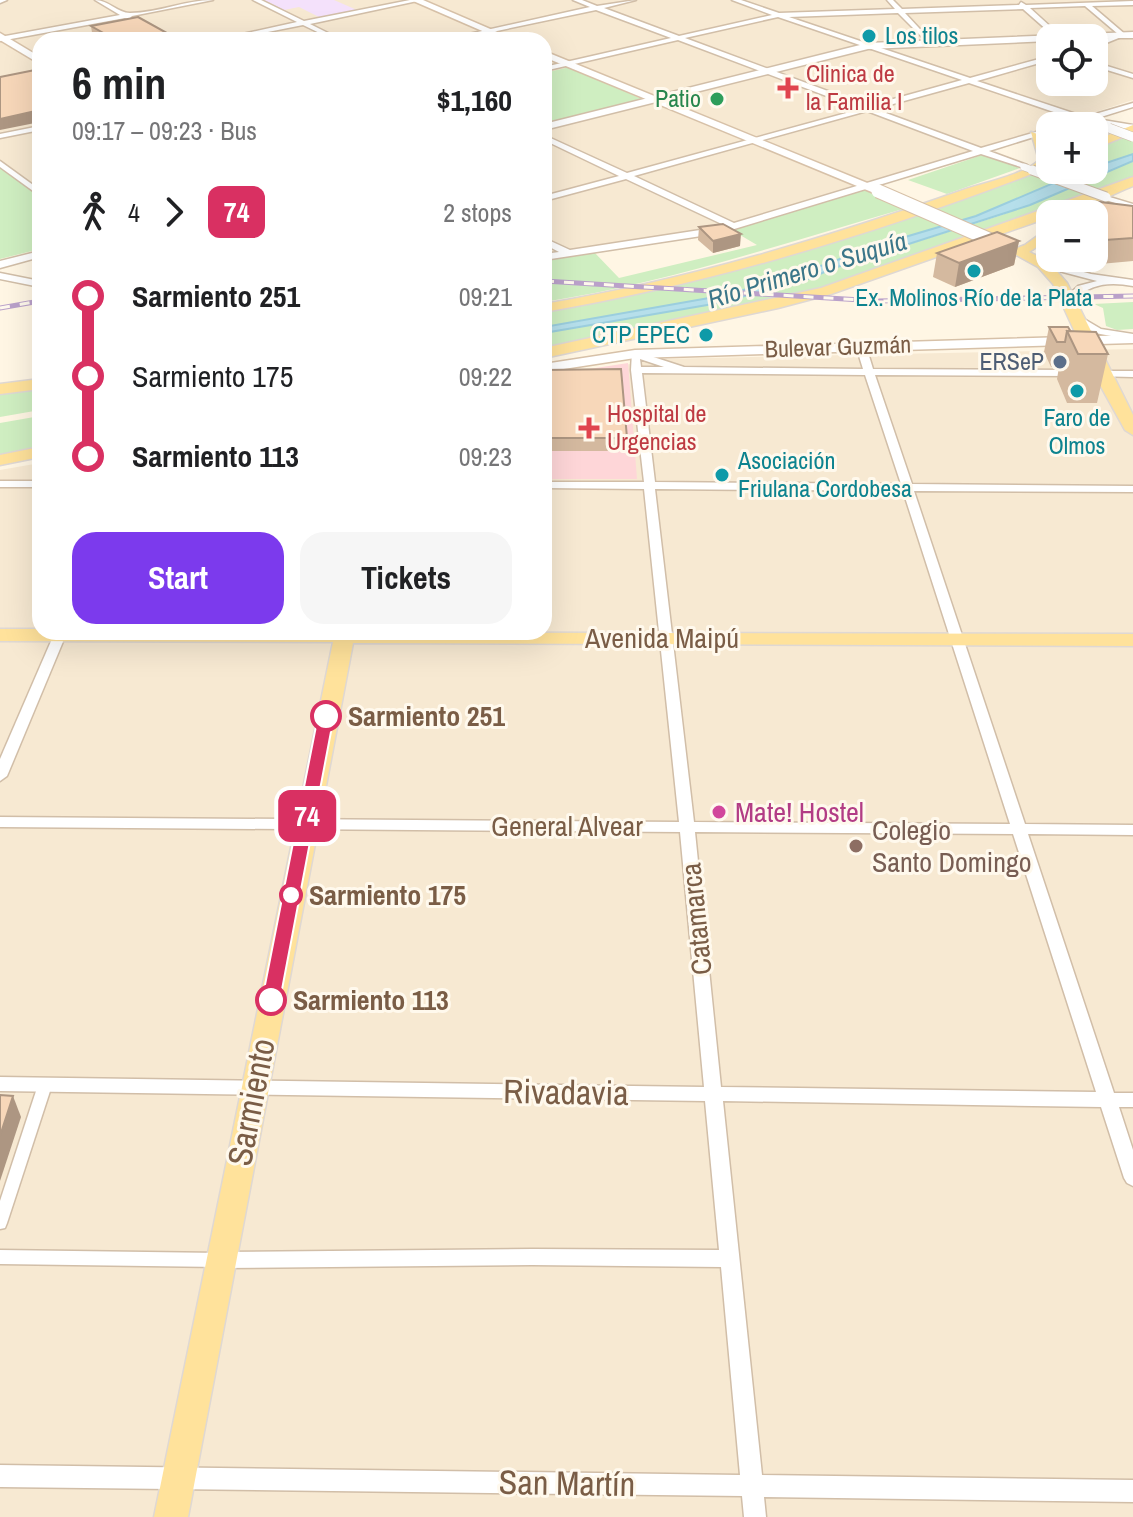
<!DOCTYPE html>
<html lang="en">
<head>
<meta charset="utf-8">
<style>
  :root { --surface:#fff; --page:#f6f6f6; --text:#202124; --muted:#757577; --accent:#7c3aed }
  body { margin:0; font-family:"Archivo Narrow",sans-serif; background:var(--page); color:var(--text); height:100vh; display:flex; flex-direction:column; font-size:30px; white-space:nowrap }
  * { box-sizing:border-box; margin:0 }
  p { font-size:26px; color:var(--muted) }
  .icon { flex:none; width:44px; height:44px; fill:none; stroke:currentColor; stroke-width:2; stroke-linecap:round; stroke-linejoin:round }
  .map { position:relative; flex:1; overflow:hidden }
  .sheet { position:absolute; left:32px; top:32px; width:520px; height:608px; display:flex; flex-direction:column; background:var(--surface); border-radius:24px; box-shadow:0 8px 32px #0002 }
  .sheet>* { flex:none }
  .badge { padding:0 16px; border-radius:12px; font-size:28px; line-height:52px }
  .buttons { position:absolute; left:1036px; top:24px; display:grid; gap:16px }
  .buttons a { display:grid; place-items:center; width:72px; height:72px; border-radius:16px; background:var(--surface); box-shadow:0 8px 32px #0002; font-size:40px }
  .map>.badge { position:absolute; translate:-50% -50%; box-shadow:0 0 0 4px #fff }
  .legs { display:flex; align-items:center; gap:12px; height:88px; padding:0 40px; font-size:26px }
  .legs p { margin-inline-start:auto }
  .overview { display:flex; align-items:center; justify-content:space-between; height:136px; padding:0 40px }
  h1 { font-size:44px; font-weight:700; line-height:60px }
  .button { display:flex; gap:16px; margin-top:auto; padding:16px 40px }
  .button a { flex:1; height:92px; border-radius:24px; background:var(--accent); color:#fff; font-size:32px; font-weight:700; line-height:92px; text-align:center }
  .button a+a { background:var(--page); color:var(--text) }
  ul { padding:0 40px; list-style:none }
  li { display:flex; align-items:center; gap:28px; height:80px; font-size:30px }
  li i { display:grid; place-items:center; width:12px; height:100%; margin:0 10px; background:currentColor }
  li i::after { content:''; width:20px; height:20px; margin:-10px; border:6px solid; border-radius:50%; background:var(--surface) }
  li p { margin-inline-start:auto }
  li:first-child i { background:linear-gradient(#0000 50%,currentColor 0) }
  li:last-child i { background:linear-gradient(currentColor 50%,#0000 0) }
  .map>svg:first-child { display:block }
  .residential { fill:#f7e9d2; fill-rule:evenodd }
  .education { fill:#f4e1fb }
  .medical { fill:#fed6d8 }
  .green { fill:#cfeec1 }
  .water { fill:#b6dfeb; stroke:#9bcede; stroke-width:2 }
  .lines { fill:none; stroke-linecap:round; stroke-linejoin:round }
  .pedestrian-casing { stroke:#d1bea8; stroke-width:3 }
  .minor-casing { stroke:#d1bea8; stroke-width:3 }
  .tertiary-casing { stroke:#d1bea8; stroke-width:3 }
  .secondary-casing { stroke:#d7c1a8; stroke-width:3 }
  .primary-casing { stroke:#dfd8d3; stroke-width:3 }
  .pedestrian { fill:#fff; fill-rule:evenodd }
  .minor { fill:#fff; fill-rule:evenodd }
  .tertiary { fill:#fff; fill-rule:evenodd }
  .secondary { fill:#fff; fill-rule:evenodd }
  .primary { fill:#ffe29b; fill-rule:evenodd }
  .rail-casing { stroke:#baa1ca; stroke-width:5 }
  .rail { stroke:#fff9ed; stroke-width:3; stroke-dasharray:10; stroke-linecap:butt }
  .minor-bridge-far1-casing { stroke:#d1bea8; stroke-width:8; stroke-linecap:butt }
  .minor-bridge-casing { stroke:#d1bea8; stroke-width:11; stroke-linecap:butt }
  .tertiary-bridge-casing { stroke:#d1bea8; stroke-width:10; stroke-linecap:butt }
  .secondary-bridge-casing { stroke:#d7c1a8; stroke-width:15; stroke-linecap:butt }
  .minor-bridge-far1 { stroke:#fff; stroke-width:7 }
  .minor-bridge { stroke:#fff; stroke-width:9 }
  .tertiary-bridge { stroke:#fff; stroke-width:9 }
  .secondary-bridge { stroke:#fff; stroke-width:13 }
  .wall { fill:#d4b99f }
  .shaded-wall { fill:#ad9682 }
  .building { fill:#f7d7b9; stroke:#ad9682; stroke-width:2 }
  .line-1 { fill:#d93062; stroke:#fff; stroke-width:2 }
  .culture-dot { fill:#0f9aa8; stroke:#fff9ed; stroke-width:3 }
  .health-dot { fill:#e0444e; stroke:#fff9ed; stroke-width:3 }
  .leisure-dot { fill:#2e9e5b; stroke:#fff9ed; stroke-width:3 }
  .service-dot { fill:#5c6f8a; stroke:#fff9ed; stroke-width:3 }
  .stop-1-dot { fill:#fff; stroke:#d93062; stroke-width:4 }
  .hotel-dot { fill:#d1479c; stroke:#fff9ed; stroke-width:3 }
  .education-dot { fill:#8d6e63; stroke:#fff9ed; stroke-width:3 }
  .labels { text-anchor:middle; stroke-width:6; stroke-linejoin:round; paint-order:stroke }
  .far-culture-label { font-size:24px; fill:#0d838f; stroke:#fff9ed; text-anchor:start }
  .far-health-label { font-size:24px; fill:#be3a42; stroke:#fff9ed; text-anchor:start }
  .far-leisure-label { font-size:24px; fill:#27864d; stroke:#fff9ed; text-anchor:end }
  .far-street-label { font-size:24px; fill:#7a5d46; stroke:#fff9ed }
  .far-service-label { font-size:24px; fill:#4e5e75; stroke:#fff9ed; text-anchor:end }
  .far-water-label { font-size:26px; font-style:italic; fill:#3b7689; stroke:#fff9ed }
  .street-label { font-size:28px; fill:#7a5d46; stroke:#fff9ed }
  .stop-label { font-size:28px; font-weight:bold; fill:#7a5d46; stroke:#fff9ed; text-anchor:start }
  .hotel-label { font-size:28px; fill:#b23c85; stroke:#fff9ed; text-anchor:start }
  .education-label { font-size:28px; fill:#785e54; stroke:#fff9ed; text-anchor:start }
  .near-street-label { font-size:34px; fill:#7a5d46; stroke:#fff9ed }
</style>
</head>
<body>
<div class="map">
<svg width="1133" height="1517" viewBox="0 0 1133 1517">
  <rect width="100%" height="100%" fill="#fff6e4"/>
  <g class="residential">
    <path d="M0,0H1133V100L857,188L718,228L544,259V40H40V197L0,167ZM1050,38H1094V82H1050Z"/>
    <polygon points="1133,349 1133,1517 0,1517 0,470 40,463 40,632 544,632 544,378 661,359"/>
  </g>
  <polygon class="education" points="264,0 334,0 357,10 319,17 299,7 284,10"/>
  <polygon class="medical" points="628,363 637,479 544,479 544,376"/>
  <g class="green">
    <polygon points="570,67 646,101 544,126 544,73"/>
    <polygon points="1133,129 1133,154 1094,167 1094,145"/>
    <polygon points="982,155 1020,168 947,194 908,180"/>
    <polygon points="1133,161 1133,181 826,291 544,353 544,333 713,304 801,282 834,268 1002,215"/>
    <polygon points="1050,163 1050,170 1084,170 976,216 878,245 796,275 726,295 544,327 544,308 624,294 936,206"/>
    <polygon points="0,167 40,197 40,249 0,259"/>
    <path d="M863,189L903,209C785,243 666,283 544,302V259L594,252L619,278L757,245L735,232L733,226Z"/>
    <polygon points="1133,302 1133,329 1117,330 1106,326 1103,308 1094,304"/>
    <polygon points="40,384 40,410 0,417 0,389"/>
    <polygon points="40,416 40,452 0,460 0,423"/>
  </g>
  <polygon class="water" points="1133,154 1133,161 1030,205 834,268 801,282 713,304 544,333 544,327 726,295 796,275 878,245 976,216 1084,170 1094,170 1094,167"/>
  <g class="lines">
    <g class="pedestrian-casing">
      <g id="pedestrian">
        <polygon points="45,1080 50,1081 52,1085 7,1223 5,1228 0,1229 0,1201 38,1085 40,1081"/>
        <polygon points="0,1250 220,1253 225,1255 228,1260 225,1265 220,1267 0,1264"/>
      </g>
    </g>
    <g class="minor-casing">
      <g id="minor">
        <polygon points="0,0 7,0 0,3"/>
        <path d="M95,0C108,0 118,13 130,13C158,13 185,0 213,0L132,16L129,19L125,18L0,41V37L120,15Z"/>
        <polygon points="253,0 261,0 304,21 410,0 422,0 310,24 342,40 334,40 303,25 228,40 215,40 297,22"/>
        <path d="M573,0H582L597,6L636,0L604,8L679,36L772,15L732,0H741L779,13L895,9L887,0H893L902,9L1019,5L1021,2L1026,5L1133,1V5L1092,6L1126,35L1094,48V44L1118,34L1085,6L1030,8L1063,38H1056L1023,9L905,13L932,42L930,45L898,13L789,17L970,78L1050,56V60L977,81L1085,117L1133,103V107L1072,126H1060L1077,120L969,83L875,109L981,148L1050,128V132L989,151L1027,165V169L981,154L721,233L544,260V254L559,252L544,244V238L570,250L726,226L626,179L544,201V196L619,176L544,140V135L627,173L861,109L678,40L544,71V67L671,38L596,10L454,40H442L590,7ZM778,17L962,80L868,106L685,38ZM867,111L973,151L734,223L634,176Z"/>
        <polygon points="151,27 174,39 175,40 167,40 149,30"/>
        <polygon points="1094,62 1133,74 1133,78 1094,66"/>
        <polygon points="40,126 40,130 0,138 0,134"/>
        <polygon points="0,161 40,190 40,196 0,167"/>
        <polygon points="1103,195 1133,204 1133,209 1103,199"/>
        <path d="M1043,261L1091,274L1133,280V286C1110,282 1092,283 1073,300H1067V296L1078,286L1097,281L1040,266L1039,264Z"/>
        <polygon points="0,273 40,281 40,287 0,279"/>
        <polygon points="1079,316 1101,329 1133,334 1133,340 1095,333 1076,321 1076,317"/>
        <path d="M861,343L866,346L873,369L1076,370L1081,373L1076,376L875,375L912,484L1133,486V492L914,491L1025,824L1133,825V835L1028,834L1114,1093H1133V1107H1119L1133,1150V1186L1127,1183L1124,1178L1101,1107L723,1101L762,1475L1133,1480V1502L764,1497L766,1517H744L742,1496L0,1487V1465L740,1475L721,1267L532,1265L220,1268L213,1266L210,1260L213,1254L220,1252L532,1249L719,1250L705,1101L0,1091V1077L704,1087L680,832L0,827V817L679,822L644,489L544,488V482H644L631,370L632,352H638L684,367L863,369L856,346ZM640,359L664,367H641ZM642,373L865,375L901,484L655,482ZM655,489L903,491L1010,824L694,822ZM695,832L1013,834L1096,1092L721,1087Z"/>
        <polygon points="1097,371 1133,371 1133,377 1093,376 1092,374"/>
        <rect x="0" y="481" width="40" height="6"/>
        <polygon points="55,632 67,632 7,776 0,781 0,759"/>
      </g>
    </g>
    <g class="tertiary-casing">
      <g id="tertiary">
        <polygon points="1133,32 1133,38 1050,38 1050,41 868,49 544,130 544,124 868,43"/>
        <polygon points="1085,117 1133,125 1133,131 1082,122 1082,118"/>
        <polygon points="40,251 40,257 0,268 0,261"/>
      </g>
    </g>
    <g class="secondary-casing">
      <g id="secondary">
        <polygon points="411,0 423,0 516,40 503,40"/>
        <polygon points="0,33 40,57 40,64 0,40"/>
        <polygon points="544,51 882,189 884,191 874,193 544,57"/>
        <polygon points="1133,335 1133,343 635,358 544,372 544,364 635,350"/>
      </g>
    </g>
    <g class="primary-casing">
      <g id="primary">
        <polygon points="1133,125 1133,133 1094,149 1094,141"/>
        <path d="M1031,132L1041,135L1050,157V167C887,230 716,283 544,312V304C688,280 829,237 966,189C984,183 1028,173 1039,160Z"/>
        <path d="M1133,177V186C1108,196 1077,214 1050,214V217L831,294L778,308L544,358V348L821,288Z"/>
        <polygon points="1050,227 1050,238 1029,252 1048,261 1067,283 1133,415 1133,435 1125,430 1094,374 1053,284 1038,267 1009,251 1025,245"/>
        <polygon points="40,379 40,389 0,394 0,384"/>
        <polygon points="40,447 40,457 0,465 0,455"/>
        <polygon points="0,629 40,629 40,632 1133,634 1133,646 353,643 188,1517 154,1517 333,642 0,641"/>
      </g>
    </g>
    <use href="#pedestrian" class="pedestrian"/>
    <use href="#minor" class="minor"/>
    <use href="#tertiary" class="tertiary"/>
    <use href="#secondary" class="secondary"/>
    <use href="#primary" class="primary"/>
    <g class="rail-casing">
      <g id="rail">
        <polyline points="544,281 878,301 1133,296"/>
        <polyline points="0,308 40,301"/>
      </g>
    </g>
    <use href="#rail" class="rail"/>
    <g class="minor-bridge-far1-casing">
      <polyline id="minor-bridge-far1" points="1024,167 1038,172"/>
    </g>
    <g class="minor-bridge-casing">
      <polyline id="minor-bridge" points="1032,170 1106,197"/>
    </g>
    <g class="tertiary-bridge-casing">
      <polyline id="tertiary-bridge" points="1109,128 1133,137"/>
    </g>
    <g class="secondary-bridge-casing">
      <polyline id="secondary-bridge" points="878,191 1009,248"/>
    </g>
    <use href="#minor-bridge-far1" class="minor-bridge-far1"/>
    <use href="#minor-bridge" class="minor-bridge"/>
    <use href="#tertiary-bridge" class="tertiary-bridge"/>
    <use href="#secondary-bridge" class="secondary-bridge"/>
  </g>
  <g class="wall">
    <polygon points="91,26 167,33 168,40 95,40 93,39"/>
    <polygon points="1133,206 1133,261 1100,264 1084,258 1094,258 1094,214"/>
    <polygon points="699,227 740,246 713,253 698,240"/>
    <polygon points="1019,241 1014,265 955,287 933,277 937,253"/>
    <polygon points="1049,327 1071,332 1108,354 1097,403 1067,403 1057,379 1059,367 1051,367 1044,352"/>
    <polygon points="544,370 627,438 626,451 544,451"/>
  </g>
  <g class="shaded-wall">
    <polygon points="167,33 168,40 132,40"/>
    <polygon points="40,110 40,122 0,130 0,119"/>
    <polygon points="741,234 740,246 713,253 713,241"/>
    <polygon points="1019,241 1014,265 955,287 959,263"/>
    <polygon points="13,1096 21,1117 0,1181 0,1136"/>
  </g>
  <g class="building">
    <polygon points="138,17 167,33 132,40 116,40 91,26"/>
    <polygon points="40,69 40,110 0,119 0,77"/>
    <polygon points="1092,201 1133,206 1133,238 1105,240 1094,236 1094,214 1075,213 1080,206"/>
    <polygon points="723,224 741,234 713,241 699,227"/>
    <polygon points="997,232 1019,241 959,263 937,253"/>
    <polygon points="1049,327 1068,327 1071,332 1067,331 1065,342 1057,342"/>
    <polygon points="1067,331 1096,332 1108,354 1078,354"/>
    <polygon points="621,369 627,438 544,438 544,370"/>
    <polygon points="0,1095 13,1096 0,1136"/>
  </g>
  <polygon class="line-1" points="326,712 334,716 280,1000 271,1007 262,1000 318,716"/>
  <g class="culture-dot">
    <circle cx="869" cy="36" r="8"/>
    <circle cx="974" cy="271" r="8"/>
    <circle cx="706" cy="335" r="8"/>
    <circle cx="1077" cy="391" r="8"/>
    <circle cx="722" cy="475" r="8"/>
  </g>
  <g class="health-dot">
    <path d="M784 76h8v8h8v8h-8v8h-8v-8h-8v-8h8z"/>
    <path d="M585 416h8v8h8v8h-8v8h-8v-8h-8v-8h8z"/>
  </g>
  <circle class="leisure-dot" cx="717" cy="99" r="8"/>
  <circle class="service-dot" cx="1060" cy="362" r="8"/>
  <g class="stop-1-dot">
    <circle cx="326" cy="716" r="14"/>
    <circle cx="291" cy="895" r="10"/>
    <circle cx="271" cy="1000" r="14"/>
  </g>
  <circle class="hotel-dot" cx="719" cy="812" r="8"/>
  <circle class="education-dot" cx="856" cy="846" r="8"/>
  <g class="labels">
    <g class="far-culture-label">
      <text x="885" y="44">Los tilos</text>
      <text x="974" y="306" text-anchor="middle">Ex. Molinos Río de la Plata</text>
      <text x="690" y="343" text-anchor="end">CTP EPEC</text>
      <text x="1077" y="426" text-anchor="middle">Faro de<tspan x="1077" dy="28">Olmos</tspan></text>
      <text x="738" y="469">Asociación<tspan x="738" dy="28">Friulana Cordobesa</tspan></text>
    </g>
    <g class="far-health-label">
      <text x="806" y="82">Clinica de<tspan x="806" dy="28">la Familia I</tspan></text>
      <text x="607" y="422">Hospital de<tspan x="607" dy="28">Urgencias</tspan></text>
    </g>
    <g class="far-leisure-label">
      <text x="701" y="107">Patio</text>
    </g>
    <g class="far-street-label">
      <text transform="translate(838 347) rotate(-2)" y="8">Bulevar Guzmán</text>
    </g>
    <g class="far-service-label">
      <text x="1044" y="370">ERSeP</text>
    </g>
    <g class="far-water-label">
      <text transform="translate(807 270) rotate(-17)" y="9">Río Primero o Suquía</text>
    </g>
    <g class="street-label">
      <text x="662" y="648">Avenida Maipú</text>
      <text x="567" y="836">General Alvear</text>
      <text transform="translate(696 919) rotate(-96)" y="10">Catamarca</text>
    </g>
    <g class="stop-label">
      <text x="348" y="726">Sarmiento 251</text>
      <text x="309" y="905">Sarmiento 175</text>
      <text x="293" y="1010">Sarmiento 113</text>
    </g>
    <g class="hotel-label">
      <text x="735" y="822">Mate! Hostel</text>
    </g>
    <g class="education-label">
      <text x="872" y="840">Colegio<tspan x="872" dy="32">Santo Domingo</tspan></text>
    </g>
    <g class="near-street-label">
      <text transform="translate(566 1092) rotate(1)" y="12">Rivadavia</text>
      <text transform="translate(251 1102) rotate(-79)" y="12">Sarmiento</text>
      <text transform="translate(567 1483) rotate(1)" y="12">San Martín</text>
    </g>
  </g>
</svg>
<div class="buttons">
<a><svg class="icon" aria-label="locate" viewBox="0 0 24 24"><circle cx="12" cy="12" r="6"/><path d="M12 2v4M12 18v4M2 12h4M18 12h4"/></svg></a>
<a>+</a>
<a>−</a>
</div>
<b class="badge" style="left:307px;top:816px;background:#d93062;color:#fff">74</b>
<section class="sheet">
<div class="overview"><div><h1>6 min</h1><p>09:17 – 09:23 · Bus</p></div><b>$1,160</b></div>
<div class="legs"><svg class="icon" aria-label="walk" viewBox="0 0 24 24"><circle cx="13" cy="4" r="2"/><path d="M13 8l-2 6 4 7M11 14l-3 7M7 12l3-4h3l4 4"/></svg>4<svg class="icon" aria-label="forward" viewBox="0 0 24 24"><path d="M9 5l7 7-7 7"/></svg><b class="badge" style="background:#d93062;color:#fff">74</b><p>2 stops</p></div>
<ul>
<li><i style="color:#d93062"></i><b>Sarmiento 251</b><p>09:21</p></li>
<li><i style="color:#d93062"></i><span>Sarmiento 175</span><p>09:22</p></li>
<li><i style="color:#d93062"></i><b>Sarmiento 113</b><p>09:23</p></li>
</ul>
<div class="button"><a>Start</a><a>Tickets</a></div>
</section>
</div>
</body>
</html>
